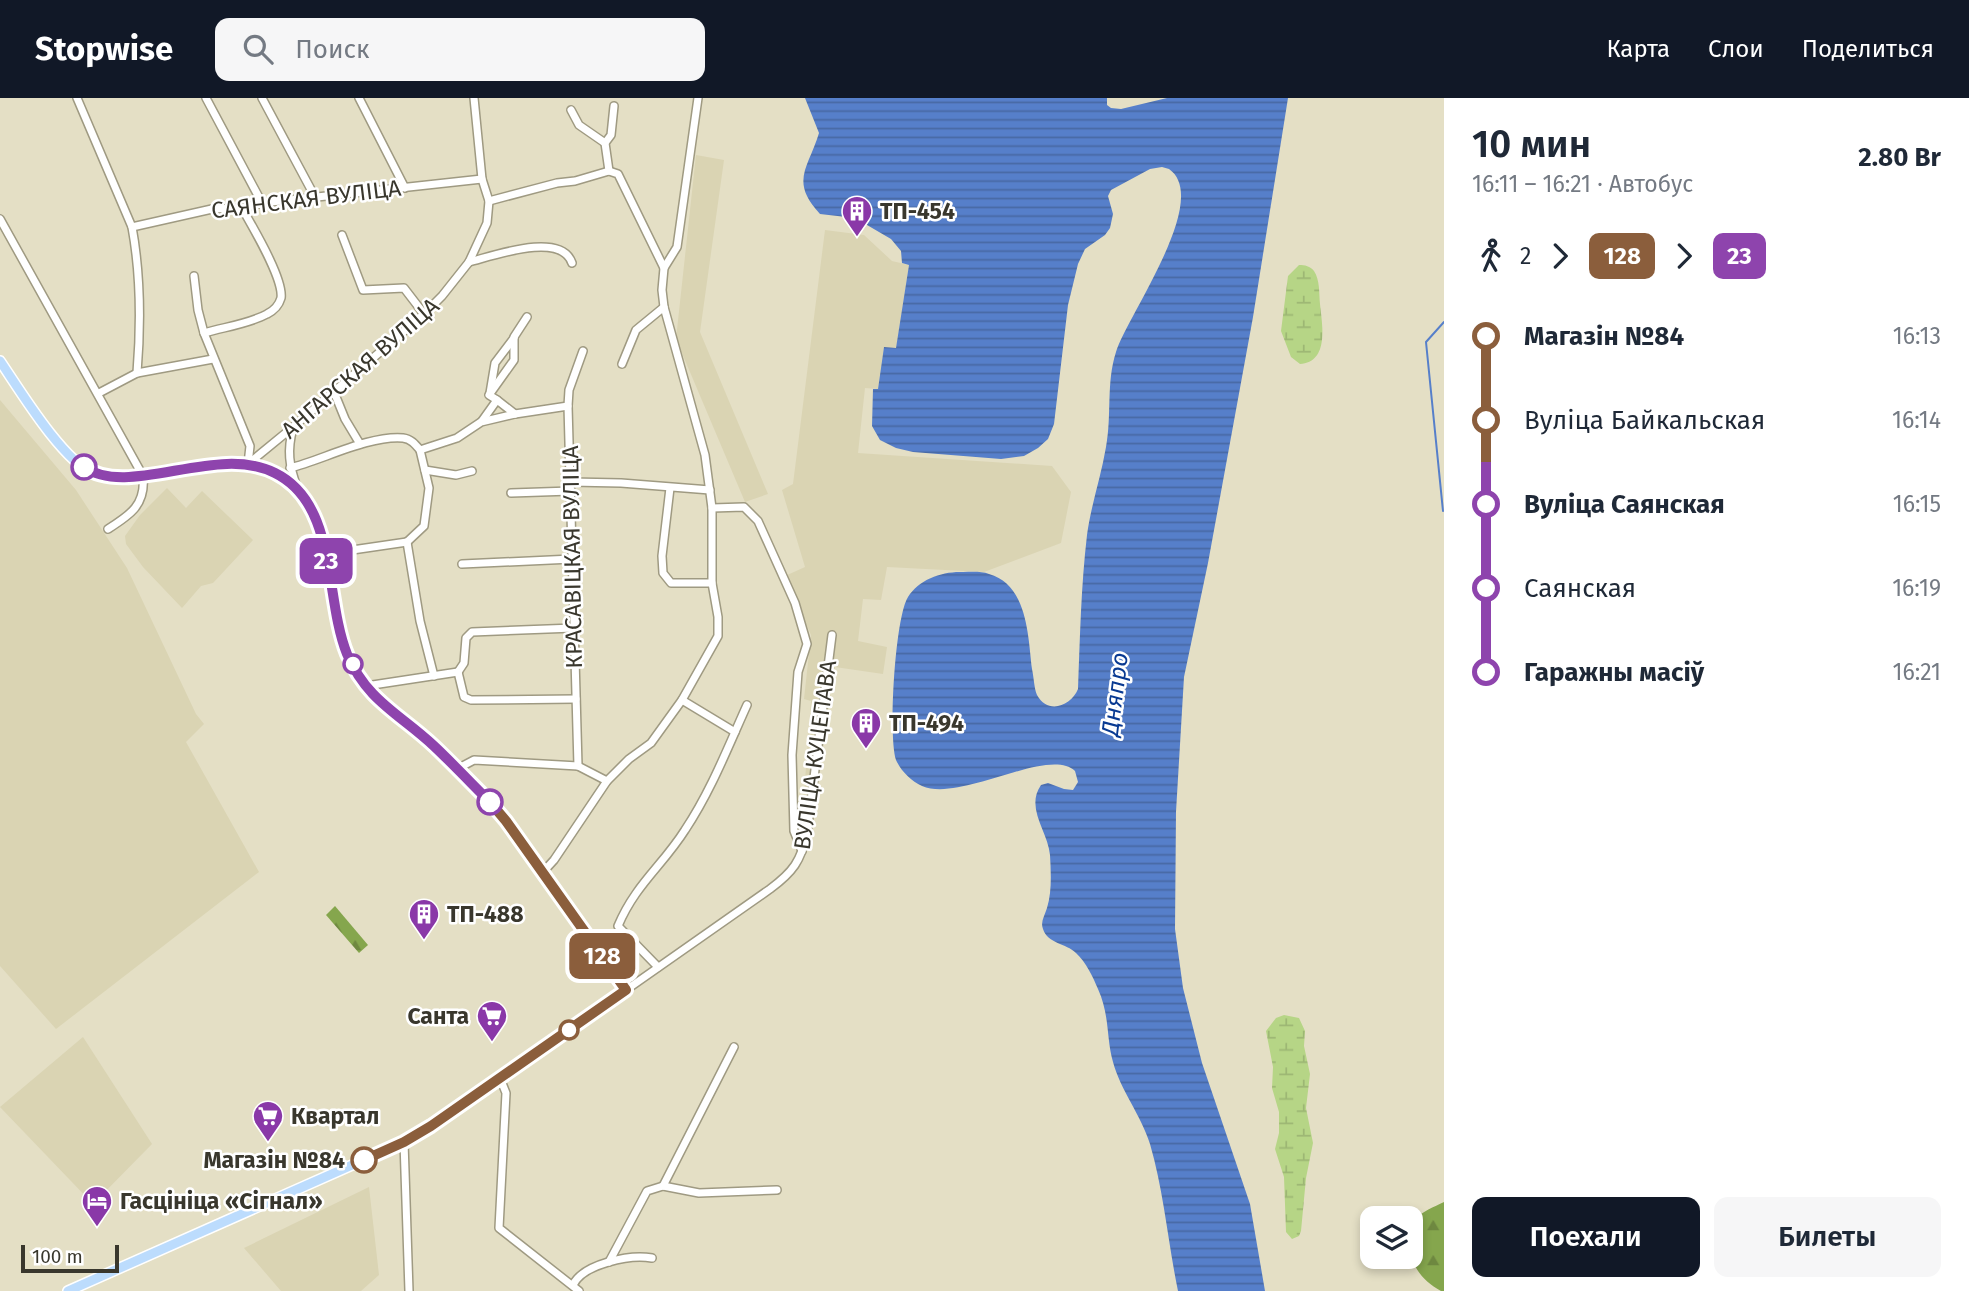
<!DOCTYPE html>
<html lang="ru">
<head>
<meta charset="utf-8">
<style>
  :root { --surface:#fff; --page:#f6f6f7; --text:#1f2937; --muted:#747a83; --accent:#111827 }
  body { margin:0; font-family:"Fira Sans",sans-serif; background:var(--page); color:var(--text); height:100vh; display:flex; flex-direction:column; font-size:26px; white-space:nowrap }
  * { box-sizing:border-box; margin:0 }
  p { font-size:23px; color:var(--muted) }
  .icon { flex:none; width:38px; height:38px; fill:none; stroke:currentColor; stroke-width:2; stroke-linecap:round; stroke-linejoin:round }
  .map { position:relative; flex:1; overflow:hidden }
  .panel { display:flex; flex-direction:column; background:var(--surface); width:525px }
  .panel>* { flex:none }
  .badge { padding:0 14px; border-radius:10px; font-size:24px; line-height:46px }
  .buttons { position:absolute; left:1360px; top:1108px; display:grid; gap:14px }
  .buttons a { display:grid; place-items:center; width:63px; height:63px; border-radius:14px; background:var(--surface); box-shadow:0 4px 10px #0003; font-size:35px }
  .scale { position:absolute; left:21px; bottom:18px; width:98px; box-sizing:border-box; padding-left:7px; border:4px solid #39372d; border-top:0; font-size:19px; line-height:24px; white-space:nowrap; color:#39372d; -webkit-text-stroke:5px #fff; paint-order:stroke }
  .map>.badge { position:absolute; translate:-50% -50%; box-shadow:0 0 0 4px #fff }
  .legs { display:flex; align-items:center; gap:10px; height:77px; padding:0 28px; font-size:23px }
  .legs p { margin-inline-start:auto }
  .head { display:flex; align-items:center; justify-content:space-between; height:119px; padding:0 28px }
  h1 { font-size:38px; font-weight:600; line-height:52px }
  .primary-button { display:flex; gap:14px; margin-top:auto; padding:14px 28px }
  .primary-button a { flex:1; height:80px; border-radius:14px; background:var(--accent); color:#fff; font-size:28px; font-weight:600; line-height:80px; text-align:center }
  .primary-button a+a { background:var(--page); color:var(--text) }
  ul { padding:0 28px; list-style:none }
  li { display:flex; align-items:center; gap:24px; height:84px; font-size:26px }
  li i { display:grid; place-items:center; width:10px; height:100%; margin:0 9px; background:currentColor }
  li i::after { content:''; width:18px; height:18px; margin:-9px; border:5px solid; border-radius:50%; background:var(--surface) }
  li p { margin-inline-start:auto }
  li:first-child i { background:linear-gradient(#0000 50%,currentColor 0) }
  li:last-child i { background:linear-gradient(currentColor 50%,#0000 0) }
  header { display:flex; align-items:center; gap:42px; box-sizing:border-box; height:98px; padding:0 35px; background:var(--accent); color:#fff }
  header strong { font-size:33px }
  nav { display:flex; gap:38px; margin-inline-start:auto; font-size:24px }
  .search { width:490px; height:63px; background:var(--page); display:flex; align-items:center; gap:18px; box-sizing:border-box; padding:0 24px; border-radius:14px; color:var(--muted); font-size:26px }
  main { display:flex; flex:1; min-height:0 }
  .map>svg:first-child { display:block }
  .built { fill:#dad4b3 }
  .forest { fill:url(#forest-firs) }
  .wetland { fill:url(#wetland-marsh) }
  .water { fill:url(#water-rules) }
  .lines { fill:none; stroke-linecap:round; stroke-linejoin:round }
  .stream { stroke:#567fca; stroke-width:2 }
  .minor-casing { stroke:#9f9a82; stroke-width:10 }
  .major-casing { stroke:#fff; stroke-width:12 }
  .minor { stroke:#fff; stroke-width:7 }
  .major { stroke:#bcdcfd; stroke-width:9 }
  .line-1-casing { stroke:#fff; stroke-width:16 }
  .line-2-casing { stroke:#fff; stroke-width:16 }
  .line-1 { stroke:#8b5e3c; stroke-width:10 }
  .line-2 { stroke:#8e44ad; stroke-width:10 }
  .stop-2-dot { fill:#fff; stroke:#8e44ad; stroke-width:3.5 }
  .stop-1-dot { fill:#fff; stroke:#8b5e3c; stroke-width:3.5 }
  .labels { text-anchor:middle; stroke-width:5; stroke-linejoin:round; paint-order:stroke }
  .street-label { font-size:23px; fill:#39372d; stroke:#fff }
  .poi-label { font-size:23px; font-weight:bold; fill:#39372d; stroke:#fff; text-anchor:start }
  .stop-label { font-size:23px; font-weight:bold; fill:#39372d; stroke:#fff; text-anchor:end }
  .water-label { font-size:24px; font-style:italic; fill:#093a92; stroke:#fff }
</style>
</head>
<body>
<header>
<strong>Stopwise</strong>
<div class="search"><svg class="icon" aria-label="search" viewBox="0 0 24 24"><circle cx="10" cy="10" r="6"/><path d="M15 15l6 6"/></svg>Поиск</div>
<nav><a>Карта</a><a>Слои</a><a>Поделиться</a></nav>
</header>
<main>
<div class="map">
<svg width="1444" height="1193" viewBox="0 0 1444 1193">
  <defs>
    <pattern id="forest-firs" width="22" height="20" patternUnits="userSpaceOnUse" patternTransform="scale(1.75)"><rect width="22" height="20" fill="#85a64d"/><path d="M5 1l3.5 6h-7zM16 11l3.5 6h-7z" fill="#6e8840"/></pattern>
    <pattern id="wetland-marsh" width="20" height="14" patternUnits="userSpaceOnUse" patternTransform="scale(1.75)"><rect width="20" height="14" fill="#b6d586"/><path d="M1 5h8M5 5V1M11 12h8M15 12V8" fill="none" stroke="#9db774"/></pattern>
    <pattern id="water-rules" width="6" height="5" patternUnits="userSpaceOnUse" patternTransform="scale(1.75)"><rect width="6" height="5" fill="#567fca"/><path d="M0 2.5h6" fill="none" stroke="#4869a4"/></pattern>
  </defs>
  <rect width="100%" height="100%" fill="#e4dfc5"/>
  <g class="built">
    <polygon points="696,57 724,62 700,234 768,396 745,404 676,241"/>
    <polygon points="825,132 864,137 892,163 909,167 896,251 884,249 878,291 865,290 858,355 1052,368 1071,394 1061,445 984,474 887,469 881,502 863,501 858,543 887,549 883,576 835,569 816,698 804,696 811,603 804,601 811,537 785,478 805,469 782,392 793,386"/>
    <polygon points="0,302 76,392 127,470 196,616 204,626 186,644 259,774 56,931 0,868"/>
    <polygon points="167,390 186,410 202,393 253,442 213,485 201,488 182,510 143,469 126,446 125,438 140,417"/>
    <polygon points="83,939 152,1046 93,1106 0,1009"/>
    <polygon points="369,1089 379,1177 361,1193 281,1193 244,1150"/>
  </g>
  <g class="forest">
    <polygon points="335,808 368,847 359,855 326,817"/>
    <path d="M1444,1104V1193H1441C1421,1182 1410,1167 1410,1144C1410,1136 1411,1129 1415,1122C1422,1113 1434,1109 1444,1104Z"/>
  </g>
  <g class="wetland">
    <path d="M1299,167C1305,167 1310,168 1314,173C1320,182 1319,195 1320,206C1322,226 1330,264 1300,266L1291,259L1281,233L1288,178Z"/>
    <polygon points="1284,917 1299,920 1305,933 1304,948 1310,976 1306,1010 1313,1045 1306,1080 1301,1133 1299,1138 1292,1141 1286,1134 1284,1079 1275,1051 1279,1035 1279,1014 1272,990 1273,969 1266,933 1276,920"/>
  </g>
  <path class="water" d="M805,0H1107V7L1111,10L1121,11L1167,0H1288L1253,219L1208,465L1184,579L1176,714L1175,831L1183,890L1202,965L1250,1106L1265,1193H1178C1168,1145 1164,1094 1150,1046C1141,1017 1120,991 1113,964C1106,939 1110,918 1098,891C1093,879 1086,864 1076,855C1066,845 1048,846 1043,831C1040,824 1045,817 1047,810C1052,794 1051,775 1050,757C1048,733 1025,710 1041,687L1048,685L1064,691L1073,692L1078,684L1075,673C1048,648 961,705 922,688C911,683 901,673 896,662C888,639 895,519 908,499C919,481 943,473 963,474C971,474 981,473 989,476C1028,487 1028,539 1032,571C1034,580 1034,590 1037,597C1048,617 1071,608 1078,591C1080,540 1081,488 1087,437C1091,407 1101,379 1106,349C1112,317 1106,285 1116,254C1127,218 1212,101 1169,71L1162,69L1150,71L1111,92L1108,98L1113,116L1110,130L1105,137L1085,151L1078,166L1068,207L1054,326L1048,341L1038,350L1024,358L1001,361L913,354L896,350L880,342L872,328L873,291H878L884,249L896,250L909,167L902,165L901,153L891,141L855,120L820,116C789,83 809,69 819,35Z"/>
  <g class="lines">
    <polyline class="stream" points="1443,413 1426,244 1444,224"/>
    <g class="minor-casing">
      <g id="minor">
        <path d="M77,0L132,129C141,178 141,226 137,275"/>
        <polyline points="206,0 262,105"/>
        <polyline points="262,0 315,99"/>
        <polyline points="359,0 405,90"/>
        <polyline points="571,12 579,27 605,45"/>
        <polyline points="609,73 605,45 611,37 614,8"/>
        <polyline points="489,103 557,85 575,83 609,73 618,76 664,170"/>
        <path d="M0,121L143,378C146,407 130,417 108,431"/>
        <polyline points="132,129 212,111 242,110 262,105 482,81"/>
        <polyline points="342,137 363,192 404,190 424,216"/>
        <path d="M469,164C493,158 561,133 572,165"/>
        <polyline points="194,178 198,212 204,235 250,348 248,366"/>
        <path d="M204,235C224,229 249,226 267,216C273,213 279,207 281,200C284,181 252,128 242,110"/>
        <polyline points="622,266 636,232 664,209"/>
        <polyline points="334,294 345,321 360,346"/>
        <polyline points="99,295 137,275 213,261"/>
        <polyline points="490,295 495,265 514,240"/>
        <polyline points="497,302 489,297 514,262 514,239 527,219"/>
        <polyline points="482,323 497,302 515,316"/>
        <path d="M293,330C287,352 289,368 297,389"/>
        <polyline points="248,366 293,329 424,216 442,198 469,164 487,125 489,103 482,81 474,0"/>
        <path d="M290,370C322,362 370,337 403,340C411,341 415,346 420,352L457,340L481,324L515,316L568,308"/>
        <polyline points="425,372 456,377 472,373"/>
        <polyline points="571,384 621,385 710,392"/>
        <polyline points="670,390 662,458 663,475 671,485 712,485"/>
        <polyline points="511,395 571,393"/>
        <polyline points="712,410 744,409 758,423 795,505 807,546 798,574 792,657 794,733 802,753"/>
        <polyline points="407,444 420,523 434,578"/>
        <polyline points="407,444 424,428 429,390 420,352"/>
        <polyline points="325,456 407,444"/>
        <polyline points="462,466 572,461"/>
        <polyline points="458,574 464,565 466,540 472,534 574,530"/>
        <polyline points="458,574 464,599 471,602 576,601"/>
        <polyline points="366,588 458,574"/>
        <polyline points="682,602 735,634"/>
        <polyline points="578,668 568,308 569,292 583,253"/>
        <polyline points="457,671 474,662 578,668 607,683"/>
        <polyline points="543,774 554,762 607,683 629,661 651,645 682,602 718,538 718,519 712,485 712,410 705,357 664,209 662,192 664,170 677,149 698,0"/>
        <path d="M658,869L618,828C635,787 663,767 685,732C711,693 728,649 747,607"/>
        <path d="M626,892L770,791C793,774 801,763 807,735L832,537"/>
        <polyline points="500,980 506,995 499,1130 579,1193"/>
        <polyline points="404,1044 409,1193"/>
        <polyline points="663,1088 734,949"/>
        <polyline points="609,1164 647,1093 663,1088 699,1095 777,1092"/>
        <path d="M573,1187C583,1166 630,1156 652,1160"/>
      </g>
    </g>
    <g class="major-casing">
      <path id="major" d="M0,263C21,294 62,362 94,376C104,380 115,379 126,378C182,377 250,344 298,391C333,427 327,509 348,556C368,603 400,616 434,647C455,668 477,689 497,711C513,729 526,751 540,771C569,811 598,851 626,892L431,1028L404,1044L68,1193"/>
    </g>
    <use href="#minor" class="minor"/>
    <use href="#major" class="major"/>
  </g>
  <g class="lines">
    <g class="line-1-casing">
      <polyline id="line-1" points="364,1062 404,1044 431,1028 626,892 506,723 490,704"/>
    </g>
    <g class="line-2-casing">
      <path id="line-2" d="M84,369C129,401 217,345 275,375C338,406 324,499 347,556C367,603 400,616 434,648C453,666 471,685 490,704"/>
    </g>
    <use href="#line-1" class="line-1"/>
    <use href="#line-2" class="line-2"/>
  </g>
  <defs>
    <g id="building-pin" transform="scale(1.575)"><path d="M0 17L-7.5 6A9.5 9.5 0 1 1 7.5 6Z" fill="#8a38a8" stroke="#fff"/><path d="M-4-6H4V6H1V3H-1V6H-4ZM-2.5-4.3h1.7v1.8h-1.7ZM.8-4.3h1.7v1.8H.8ZM-2.5-1h1.7V.8h-1.7ZM.8-1h1.7V.8H.8Z" fill="#fff"/></g>
    <g id="supermarket-pin" transform="scale(1.575)"><path d="M0 17L-7.5 6A9.5 9.5 0 1 1 7.5 6Z" fill="#8a38a8" stroke="#fff"/><path d="M-6-5.5h2.5l.6 2H6L4.5 2H-2.5L-4.4-4H-6ZM-1.5 3.2a1.3 1.3 0 1 0 .1 0ZM3 3.2a1.3 1.3 0 1 0 .1 0Z" fill="#fff"/></g>
    <g id="hotel-pin" transform="scale(1.575)"><path d="M0 17L-7.5 6A9.5 9.5 0 1 1 7.5 6Z" fill="#8a38a8" stroke="#fff"/><path d="M-6-4.5h1.5V1H6V5H4.5V3h-9V5H-6ZM-4 0a1.8 1.8 0 1 1 3.6 0ZM.5 0V-2.5h3Q6-2.5 6 0Z" fill="#fff"/></g>
  </defs>
  <g fill-rule="evenodd">
    <use href="#building-pin" x="857" y="113"/>
    <use href="#building-pin" x="866" y="625"/>
    <use href="#building-pin" x="424" y="816"/>
    <use href="#supermarket-pin" x="492" y="918"/>
    <use href="#supermarket-pin" x="268" y="1018"/>
    <use href="#hotel-pin" x="97" y="1103"/>
  </g>
  <g class="stop-2-dot">
    <circle cx="84" cy="369" r="12"/>
    <circle cx="353" cy="566" r="9"/>
    <circle cx="490" cy="704" r="12"/>
  </g>
  <g class="stop-1-dot">
    <circle cx="569" cy="932" r="9"/>
    <circle cx="364" cy="1062" r="12"/>
  </g>
  <g class="labels">
    <g class="street-label">
      <text transform="translate(306 101) rotate(-7)" y="8">САЯНСКАЯ ВУЛІЦА</text>
      <text transform="translate(360 270) rotate(-41)" y="8">АНГАРСКАЯ ВУЛІЦА</text>
      <text transform="translate(572 459) rotate(-91)" y="8">КРАСАВІЦКАЯ ВУЛІЦА</text>
      <text transform="translate(815 657) rotate(-82)" y="8">ВУЛІЦА КУЦЕПАВА</text>
    </g>
    <g class="poi-label">
      <text x="880" y="121">ТП-454</text>
      <text x="889" y="633">ТП-494</text>
      <text x="447" y="824">ТП-488</text>
      <text x="469" y="926" text-anchor="end">Санта</text>
      <text x="291" y="1026">Квартал</text>
      <text x="120" y="1111">Гасцініца «Сігнал»</text>
    </g>
    <g class="stop-label">
      <text x="345" y="1070">Магазін №84</text>
    </g>
    <g class="water-label">
      <text transform="translate(1115 596) rotate(-83)" y="8">Дняпро</text>
    </g>
  </g>
</svg>
<div class="buttons">
<a><svg class="icon" aria-label="layers" viewBox="0 0 24 24"><path d="M12 4l9 5-9 5-9-5zM3 14l9 5 9-5"/></svg></a>
</div>
<div class="scale">100 m</div>
<b class="badge" style="left:602px;top:858px;background:#8b5e3c;color:#fff">128</b>
<b class="badge" style="left:326px;top:463px;background:#8e44ad;color:#fff">23</b>
</div>
<section class="panel">
<div class="head"><div><h1>10 мин</h1><p>16:11 – 16:21 · Автобус</p></div><b>2.80 Br</b></div>
<div class="legs"><svg class="icon" aria-label="walk" viewBox="0 0 24 24"><circle cx="13" cy="4" r="2"/><path d="M13 8l-2 6 4 7M11 14l-3 7M7 12l3-4h3l4 4"/></svg>2<svg class="icon" aria-label="forward" viewBox="0 0 24 24"><path d="M9 5l7 7-7 7"/></svg><b class="badge" style="background:#8b5e3c;color:#fff">128</b><svg class="icon" aria-label="forward" viewBox="0 0 24 24"><path d="M9 5l7 7-7 7"/></svg><b class="badge" style="background:#8e44ad;color:#fff">23</b></div>
<ul>
<li><i style="color:#8b5e3c"></i><b>Магазін №84</b><p>16:13</p></li>
<li><i style="color:#8b5e3c"></i><span>Вуліца Байкальская</span><p>16:14</p></li>
<li><i style="color:#8e44ad"></i><b>Вуліца Саянская</b><p>16:15</p></li>
<li><i style="color:#8e44ad"></i><span>Саянская</span><p>16:19</p></li>
<li><i style="color:#8e44ad"></i><b>Гаражны масіў</b><p>16:21</p></li>
</ul>
<div class="primary-button"><a>Поехали</a><a>Билеты</a></div>
</section>
</main>
</body>
</html>
